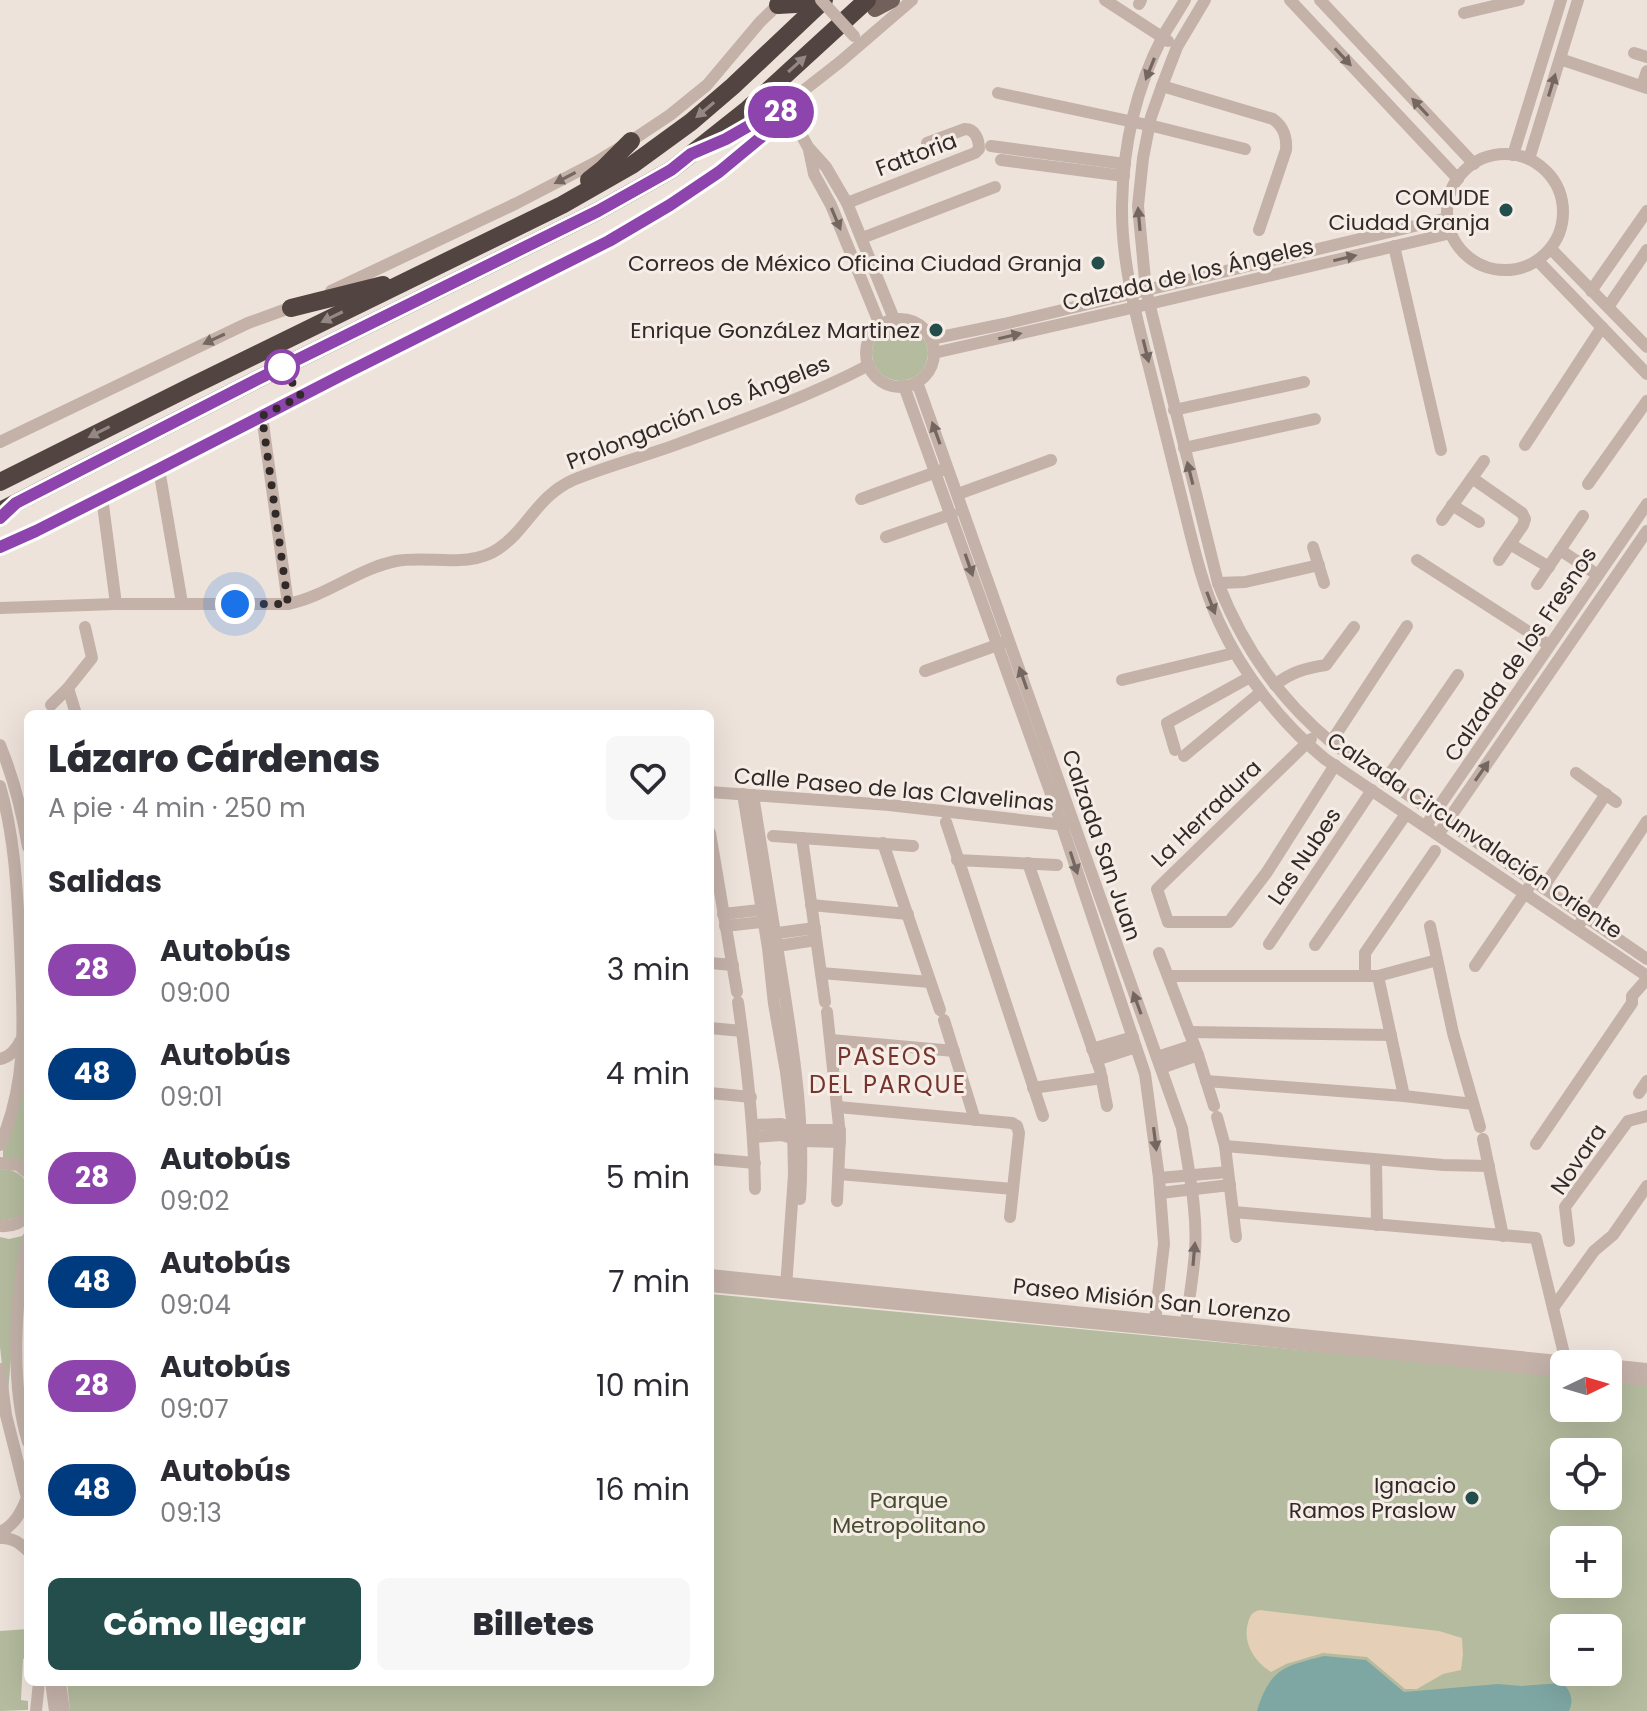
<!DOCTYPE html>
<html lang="es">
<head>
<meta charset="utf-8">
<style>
  :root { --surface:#fff; --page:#f7f7f7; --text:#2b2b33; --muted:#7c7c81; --accent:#234e4c }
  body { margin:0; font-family:Poppins,sans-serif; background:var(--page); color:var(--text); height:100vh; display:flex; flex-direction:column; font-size:30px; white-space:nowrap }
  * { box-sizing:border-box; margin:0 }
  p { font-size:26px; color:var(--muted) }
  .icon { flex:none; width:44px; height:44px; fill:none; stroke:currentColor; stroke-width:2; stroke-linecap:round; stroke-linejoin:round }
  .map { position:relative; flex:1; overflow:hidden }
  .panel { position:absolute; left:24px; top:710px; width:690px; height:976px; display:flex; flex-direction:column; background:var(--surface); border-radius:12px; box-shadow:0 8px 32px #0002 }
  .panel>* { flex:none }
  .badge { padding:0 16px; border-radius:26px; font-size:28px; line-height:52px }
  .needle { width:52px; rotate:85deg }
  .tools { position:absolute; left:1550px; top:1350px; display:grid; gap:16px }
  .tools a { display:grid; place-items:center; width:72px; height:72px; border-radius:12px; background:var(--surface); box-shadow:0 8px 32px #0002; font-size:40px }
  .you { position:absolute; width:40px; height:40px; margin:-20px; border:6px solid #fff; border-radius:50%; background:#1a73e8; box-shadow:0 0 0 12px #1a73e833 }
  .map>.badge { position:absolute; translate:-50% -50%; box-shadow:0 0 0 4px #fff }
  h2 { padding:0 24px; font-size:30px; line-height:72px }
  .round { display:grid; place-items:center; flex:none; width:84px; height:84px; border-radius:12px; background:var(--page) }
  .headline { display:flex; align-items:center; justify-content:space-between; height:136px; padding:0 24px }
  h1 { font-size:38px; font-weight:800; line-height:60px }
  .primary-button { display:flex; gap:16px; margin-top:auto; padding:16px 24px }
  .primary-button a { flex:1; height:92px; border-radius:12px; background:var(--accent); color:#fff; font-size:32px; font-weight:800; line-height:92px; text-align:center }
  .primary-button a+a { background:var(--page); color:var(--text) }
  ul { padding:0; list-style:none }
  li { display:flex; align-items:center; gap:24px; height:104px; padding:0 24px }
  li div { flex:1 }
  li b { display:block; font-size:30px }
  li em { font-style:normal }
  li .badge { min-width:88px; font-weight:700; text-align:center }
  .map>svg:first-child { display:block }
  .green { fill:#b4bb9e; fill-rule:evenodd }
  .sand { fill:#e5cfb6 }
  .water { fill:#7ea7a4 }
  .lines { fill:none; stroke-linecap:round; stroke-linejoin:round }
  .minor { stroke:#c4b2a9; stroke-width:12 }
  .major { stroke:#72605b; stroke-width:16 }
  .highway { stroke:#524440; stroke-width:18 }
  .minor-bridge { stroke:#c4b2a9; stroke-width:12 }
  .oneway { fill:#746762 }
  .oneway2 { fill:#948883 }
  .line-casing { stroke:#fff; stroke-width:18 }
  .line { stroke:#8e44ad; stroke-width:12 }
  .walk { stroke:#322a28; stroke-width:8; stroke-dasharray:0 14.4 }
  .poi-dot { fill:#234e4c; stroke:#f6ede7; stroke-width:3 }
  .stop-dot { fill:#fff; stroke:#8e44ad; stroke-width:4 }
  .labels { text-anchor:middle; stroke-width:6; stroke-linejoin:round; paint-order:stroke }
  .street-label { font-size:22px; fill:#322a28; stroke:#f6ede7 }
  .poi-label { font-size:22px; fill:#322a28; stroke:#f6ede7; text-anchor:end }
  .park-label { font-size:22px; fill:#464d2f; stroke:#f6ede7 }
  .neighbourhood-label { font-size:24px; letter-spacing:2px; fill:#76352c; stroke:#f6ede7 }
</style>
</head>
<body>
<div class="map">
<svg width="1647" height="1711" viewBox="0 0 1647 1711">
  <rect width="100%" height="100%" fill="#eee3db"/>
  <g class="green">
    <circle cx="900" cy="353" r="28"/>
    <polygon points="23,953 28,953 28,1170 3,1159 3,1150 13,1125"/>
    <path d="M0,1169C13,1169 21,1173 28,1184C28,1208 28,1219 0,1221Z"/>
    <polygon points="27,1235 15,1308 8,1393 5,1393 0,1347 0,1237 9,1239"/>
    <path d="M710,1294L1564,1375V1408H1608V1379L1647,1383V1711H70L67,1682H710ZM1564,1452H1608V1496H1564ZM1564,1540H1608V1584H1564ZM1564,1628H1608V1672H1564Z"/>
    <polygon points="28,1629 28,1658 23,1659 21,1700 28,1701 28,1710 0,1711 0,1631"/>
  </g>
  <path class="sand" d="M1260,1610L1439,1631L1462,1638L1463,1654L1461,1670L1443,1674L1417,1689H1405L1367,1657L1323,1653L1286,1664L1271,1672C1255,1662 1242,1643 1248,1623C1250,1615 1252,1612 1260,1610Z"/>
  <path class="water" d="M1324,1656L1366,1660L1404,1692L1498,1684L1522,1686L1562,1683C1571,1690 1574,1701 1569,1711H1257C1270,1668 1285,1666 1324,1656Z"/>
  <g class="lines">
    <g class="minor">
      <polyline points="1105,0 1168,41"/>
      <path d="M1185,0C1178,12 1170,24 1163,36C1136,88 1123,147 1122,205C1121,270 1141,333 1156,395C1166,434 1175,473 1185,512C1194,549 1203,587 1219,622C1243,674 1281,723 1325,759L1647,976"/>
      <path d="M1205,0L1177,47L1162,86L1151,117L1143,158L1138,206L1146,290L1218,583C1242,645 1279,699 1331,742L1647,959"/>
      <polyline points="1290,0 1458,179"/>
      <polyline points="1320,0 1474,164"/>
      <polyline points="1139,4 1141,0"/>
      <polyline points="1464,13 1519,0"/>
      <polyline points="1634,53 1647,57"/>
      <polyline points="1560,59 1647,88"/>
      <path d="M1162,86L1273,119C1284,127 1287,137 1286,150L1259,230"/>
      <polyline points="1642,86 1647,71"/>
      <polyline points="998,93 1157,127 1245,149"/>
      <polyline points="785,105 808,147 826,167 847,203 894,319"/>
      <polyline points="991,146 1125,164"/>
      <polyline points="809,150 814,174 831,205 880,325"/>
      <circle cx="1505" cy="212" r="58"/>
      <polyline points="1513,155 1561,0"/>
      <polyline points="1529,159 1578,0"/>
      <polyline points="1001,160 1124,176"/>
      <path d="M847,203L975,153L979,149C979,139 975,129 965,129L927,143"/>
      <polyline points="862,238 995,187"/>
      <polyline points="1394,246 1441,450"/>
      <polyline points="1551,249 1647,347"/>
      <polyline points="1538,261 1647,374"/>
      <polyline points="331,291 517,203 598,161 631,141 670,115 707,85 760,22 781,2"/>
      <polyline points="1591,291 1647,211"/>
      <polyline points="1608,307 1647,250"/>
      <circle cx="900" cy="353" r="34"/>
      <polyline points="931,339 1004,324 1448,218"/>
      <polyline points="934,353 1149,304 1451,233"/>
      <path d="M917,382L1182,1128C1188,1168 1198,1211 1195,1252C1193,1278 1188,1305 1185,1332"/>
      <polyline points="904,386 1055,805 1145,1074 1159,1178 1164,1244 1154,1329"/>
      <polyline points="1174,410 1304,382"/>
      <polyline points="262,416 288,604"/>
      <polyline points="0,442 248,323 295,306"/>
      <polyline points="1525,445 1602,327"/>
      <polyline points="1184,448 1315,419"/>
      <polyline points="159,469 182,603"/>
      <polyline points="1472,478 1522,513 1525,519 1523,525 1499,560"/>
      <polyline points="1588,484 1647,401"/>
      <polyline points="958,494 1051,460"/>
      <polyline points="102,497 116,604"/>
      <polyline points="861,499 942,470"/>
      <polyline points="1452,505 1479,522"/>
      <polyline points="1442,520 1484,461"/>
      <polyline points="886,537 952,514"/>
      <polyline points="1510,544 1549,567"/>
      <polyline points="0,547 36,531 159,469 320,386 585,253 636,225 719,172 748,149 771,129 785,105 840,62 912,0"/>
      <polyline points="1313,547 1324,583"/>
      <polyline points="1560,550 1598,575"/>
      <polyline points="1417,560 1549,645"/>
      <polyline points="1218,583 1245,582 1319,565"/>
      <polyline points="1537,584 1583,516"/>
      <path d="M0,608L116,604H288C327,596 357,569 396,561C428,555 469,569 498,549C528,529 536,497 573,480C609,465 647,456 683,442C746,419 810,396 869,365"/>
      <polyline points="925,671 1003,643"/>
      <polyline points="1122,680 1234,653"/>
      <path d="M1275,685C1291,672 1306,668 1326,665L1354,627"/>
      <polyline points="68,688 76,714"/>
      <polyline points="51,705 68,688 92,658 85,627"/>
      <polyline points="1311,739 1157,889 1168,922 1229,922 1267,872 1335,765"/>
      <polyline points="1331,742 1407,626"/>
      <path d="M0,745C14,779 22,811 28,847"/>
      <polyline points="1175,750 1167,723 1250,677"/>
      <polyline points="1184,756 1261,692"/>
      <polyline points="1576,773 1616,802"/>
      <polyline points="1385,781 1458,675"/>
      <path d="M0,786C15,838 17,890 20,945C23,1016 29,1078 0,1145"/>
      <polyline points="710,792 889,805 1065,825"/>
      <polyline points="743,794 768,948 774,1004 786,1072 793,1128 794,1175 786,1287"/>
      <path d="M753,795C763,860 774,925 784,990C795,1060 805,1128 800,1199"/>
      <polyline points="1429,821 1647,504"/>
      <polyline points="946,822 1043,1116"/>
      <polyline points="1442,829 1647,531"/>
      <polyline points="710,833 737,992"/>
      <polyline points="773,836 913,846"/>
      <polyline points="802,838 825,1002"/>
      <polyline points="883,843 940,1010"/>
      <polyline points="957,860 1057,865"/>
      <polyline points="1028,863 1100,1070 1107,1106"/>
      <polyline points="1543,888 1606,794"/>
      <polyline points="811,905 908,914"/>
      <polyline points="723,914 768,909"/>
      <polyline points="1581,922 1647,821"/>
      <polyline points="725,926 770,921"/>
      <polyline points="1430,926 1453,1033 1480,1127"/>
      <polyline points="770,934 815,928"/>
      <polyline points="1269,944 1372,790"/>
      <polyline points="1315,945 1406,814"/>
      <polyline points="771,947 816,940"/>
      <polyline points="1159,953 1198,1055 1214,1106"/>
      <polyline points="710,963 733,965"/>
      <polyline points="1475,966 1529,887"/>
      <polyline points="821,973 930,982"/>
      <polyline points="1168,976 1378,976 1437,960"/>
      <polyline points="1365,976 1365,953 1435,851"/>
      <polyline points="1378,976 1404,1096"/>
      <path d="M738,1002C747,1065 754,1126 755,1189"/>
      <polyline points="827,1012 840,1135 837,1201"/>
      <polyline points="944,1020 975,1120"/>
      <polyline points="710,1028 742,1031"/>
      <polyline points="1189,1032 1391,1035"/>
      <polyline points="831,1040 954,1051"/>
      <polyline points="1092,1049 1133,1037"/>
      <polyline points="1157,1057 1194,1045"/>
      <path d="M0,1059C10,1057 17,1048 21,1040"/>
      <polyline points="1096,1060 1136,1047"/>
      <polyline points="1161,1068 1198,1055"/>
      <polyline points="1206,1081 1404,1096 1473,1104"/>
      <polyline points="1033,1088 1102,1078"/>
      <polyline points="710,1093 751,1097"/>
      <polyline points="1639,1093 1647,1081"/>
      <polyline points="838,1107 1012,1123 1017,1126 1019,1133 1010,1217"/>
      <polyline points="1217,1117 1225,1146 1236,1237"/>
      <polyline points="753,1125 781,1124 802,1130 840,1130"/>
      <polyline points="754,1137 781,1135 803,1141 840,1142"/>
      <polyline points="1483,1139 1503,1236"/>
      <polyline points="1536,1144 1632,1003 1632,996 1647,979"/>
      <polyline points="1225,1146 1443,1165 1489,1166"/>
      <polyline points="710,1159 755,1163"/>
      <polyline points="1376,1160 1377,1225"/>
      <polyline points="0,1163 18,1165 28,1173"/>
      <polyline points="839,1174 1013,1189"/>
      <polyline points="1159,1178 1228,1172"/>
      <polyline points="1160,1193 1230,1185"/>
      <polyline points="1233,1212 1536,1238 1566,1362"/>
      <path d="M0,1226C11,1227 20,1224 28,1216"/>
      <path d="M28,1238C15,1297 10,1384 28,1442"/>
      <polyline points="1569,1241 1565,1207 1628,1121 1647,1116"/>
      <polyline points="710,1275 1589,1364"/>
      <polyline points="710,1286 1185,1332 1564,1372"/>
      <polyline points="1553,1308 1594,1251 1613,1235 1647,1186"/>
      <polyline points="1608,1365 1647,1369"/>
      <polyline points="0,1369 6,1415 28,1502"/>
      <polyline points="1608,1376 1647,1380"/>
      <path d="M0,1532C15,1525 21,1512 27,1498"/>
      <path d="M0,1538C12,1537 20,1543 28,1551"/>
      <polyline points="51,1682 55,1711"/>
      <polyline points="60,1682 64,1711"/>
      <polyline points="36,1711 39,1682"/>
    </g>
    <g class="major">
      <polyline points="875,9 892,0"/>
      <polyline points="707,147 726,139 785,105"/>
    </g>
    <g class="highway">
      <polyline points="778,5 796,4 808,0"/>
      <polyline points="589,180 603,169 631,141"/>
      <polyline points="291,308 383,285"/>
      <polyline points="0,482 192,386 562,205 632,165 691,122 733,86 824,0"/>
      <polyline points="0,511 258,379 598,211 671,170 748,109 867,0"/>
    </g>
    <polyline class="minor-bridge" points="821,0 854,36"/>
  </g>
  <defs><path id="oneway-solid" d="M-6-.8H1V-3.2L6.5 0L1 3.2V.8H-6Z" transform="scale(2)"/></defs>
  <g class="oneway">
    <use href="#oneway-solid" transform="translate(1343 57) rotate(47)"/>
    <use href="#oneway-solid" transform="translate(1150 69) rotate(112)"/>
    <use href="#oneway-solid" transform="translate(1552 85) rotate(-73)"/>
    <use href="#oneway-solid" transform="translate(1420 107) rotate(-133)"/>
    <use href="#oneway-solid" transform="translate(565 178) rotate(152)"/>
    <use href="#oneway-solid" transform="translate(836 219) rotate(67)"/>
    <use href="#oneway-solid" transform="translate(1139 219) rotate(-95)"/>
    <use href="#oneway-solid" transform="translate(1345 258) rotate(-13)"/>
    <use href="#oneway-solid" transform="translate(1010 336) rotate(-13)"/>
    <use href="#oneway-solid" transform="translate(214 339) rotate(155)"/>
    <use href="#oneway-solid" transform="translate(1146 351) rotate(76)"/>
    <use href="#oneway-solid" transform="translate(936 433) rotate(-110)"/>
    <use href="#oneway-solid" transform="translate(1190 473) rotate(-104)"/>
    <use href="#oneway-solid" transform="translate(969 565) rotate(71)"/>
    <use href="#oneway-solid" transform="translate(1211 603) rotate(69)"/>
    <use href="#oneway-solid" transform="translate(1023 678) rotate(-109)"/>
    <use href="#oneway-solid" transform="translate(1482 771) rotate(-55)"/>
    <use href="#oneway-solid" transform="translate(1074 863) rotate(72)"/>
    <use href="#oneway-solid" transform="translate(1137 1003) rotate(-110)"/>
    <use href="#oneway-solid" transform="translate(1155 1139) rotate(83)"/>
    <use href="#oneway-solid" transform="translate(1194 1254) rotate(-85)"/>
  </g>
  <g class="oneway2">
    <use href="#oneway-solid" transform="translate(797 64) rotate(-42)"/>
    <use href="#oneway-solid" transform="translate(705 110) rotate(140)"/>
    <use href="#oneway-solid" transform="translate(332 317) rotate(154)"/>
    <use href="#oneway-solid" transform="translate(99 432) rotate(153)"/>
  </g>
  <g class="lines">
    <g class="line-casing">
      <polyline id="line" points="0,518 16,503 258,379 598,211 671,170 691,154 726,139 785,105 771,129 719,172 670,205 609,241 342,375 159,469 36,531 0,547"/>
    </g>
    <use href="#line" class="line"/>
    <polyline class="walk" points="235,604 288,604 262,416 301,396 282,367"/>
  </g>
  <g class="poi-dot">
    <circle cx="1506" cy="210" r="8"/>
    <circle cx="1098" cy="263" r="8"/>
    <circle cx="936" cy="330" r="8"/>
    <circle cx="1472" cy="1498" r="8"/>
  </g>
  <circle class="stop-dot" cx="282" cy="367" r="16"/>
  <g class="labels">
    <g class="street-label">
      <text transform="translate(916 154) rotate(-21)" y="8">Fattoria</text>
      <text transform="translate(1188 274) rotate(-13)" y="8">Calzada de los Ángeles</text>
      <text transform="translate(698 412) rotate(-21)" y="8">Prolongación Los Ángeles</text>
      <text transform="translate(1520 654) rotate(-56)" y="8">Calzada de los Fresnos</text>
      <text transform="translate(894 789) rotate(5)" y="8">Calle Paseo de las Clavelinas</text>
      <text transform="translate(1206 813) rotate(-44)" y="8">La Herradura</text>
      <text transform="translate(1475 835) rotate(34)" y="8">Calzada Circunvalación Oriente</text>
      <text transform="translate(1102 845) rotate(71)" y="8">Calzada San Juan</text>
      <text transform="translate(1304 856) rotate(-56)" y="8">Las Nubes</text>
      <text transform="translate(1578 1159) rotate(-56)" y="8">Novara</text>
      <text transform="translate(1152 1300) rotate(6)" y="8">Paseo Misión San Lorenzo</text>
    </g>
    <g class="poi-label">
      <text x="1490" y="205">COMUDE<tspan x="1490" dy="25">Ciudad Granja</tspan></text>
      <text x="1082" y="271">Correos de México Oficina Ciudad Granja</text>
      <text x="920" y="338">Enrique GonzáLez Martinez</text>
      <text x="1456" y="1493">Ignacio<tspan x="1456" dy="25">Ramos Praslow</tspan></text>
    </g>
    <g class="park-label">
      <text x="909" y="1508">Parque<tspan x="909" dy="25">Metropolitano</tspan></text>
    </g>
    <g class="neighbourhood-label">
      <text x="888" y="1065">PASEOS<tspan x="888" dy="28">DEL PARQUE</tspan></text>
    </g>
  </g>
</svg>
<div class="tools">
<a><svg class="needle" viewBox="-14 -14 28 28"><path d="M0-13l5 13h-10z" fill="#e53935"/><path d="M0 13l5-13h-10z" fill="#7c7c81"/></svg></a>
<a><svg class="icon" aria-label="locate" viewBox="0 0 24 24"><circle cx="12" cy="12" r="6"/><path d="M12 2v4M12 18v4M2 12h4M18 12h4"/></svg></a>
<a>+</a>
<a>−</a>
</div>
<div class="you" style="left:235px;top:604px"></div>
<b class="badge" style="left:781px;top:112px;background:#8e44ad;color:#fff">28</b>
<section class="panel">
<div class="headline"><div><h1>Lázaro Cárdenas</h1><p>A pie · 4 min · 250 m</p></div><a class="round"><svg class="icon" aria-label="heart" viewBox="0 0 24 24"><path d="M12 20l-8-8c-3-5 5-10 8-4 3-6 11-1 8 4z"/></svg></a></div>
<h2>Salidas</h2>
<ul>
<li><span class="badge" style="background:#8e44ad;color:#fff">28</span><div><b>Autobús</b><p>09:00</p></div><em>3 min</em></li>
<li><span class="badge" style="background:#003b80;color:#fff">48</span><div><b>Autobús</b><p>09:01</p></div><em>4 min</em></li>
<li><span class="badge" style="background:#8e44ad;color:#fff">28</span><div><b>Autobús</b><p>09:02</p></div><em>5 min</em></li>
<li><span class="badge" style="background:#003b80;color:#fff">48</span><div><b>Autobús</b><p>09:04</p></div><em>7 min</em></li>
<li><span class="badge" style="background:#8e44ad;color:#fff">28</span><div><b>Autobús</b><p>09:07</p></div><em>10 min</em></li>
<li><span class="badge" style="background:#003b80;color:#fff">48</span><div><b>Autobús</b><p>09:13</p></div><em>16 min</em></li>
</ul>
<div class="primary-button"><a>Cómo llegar</a><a>Billetes</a></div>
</section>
</div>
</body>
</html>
